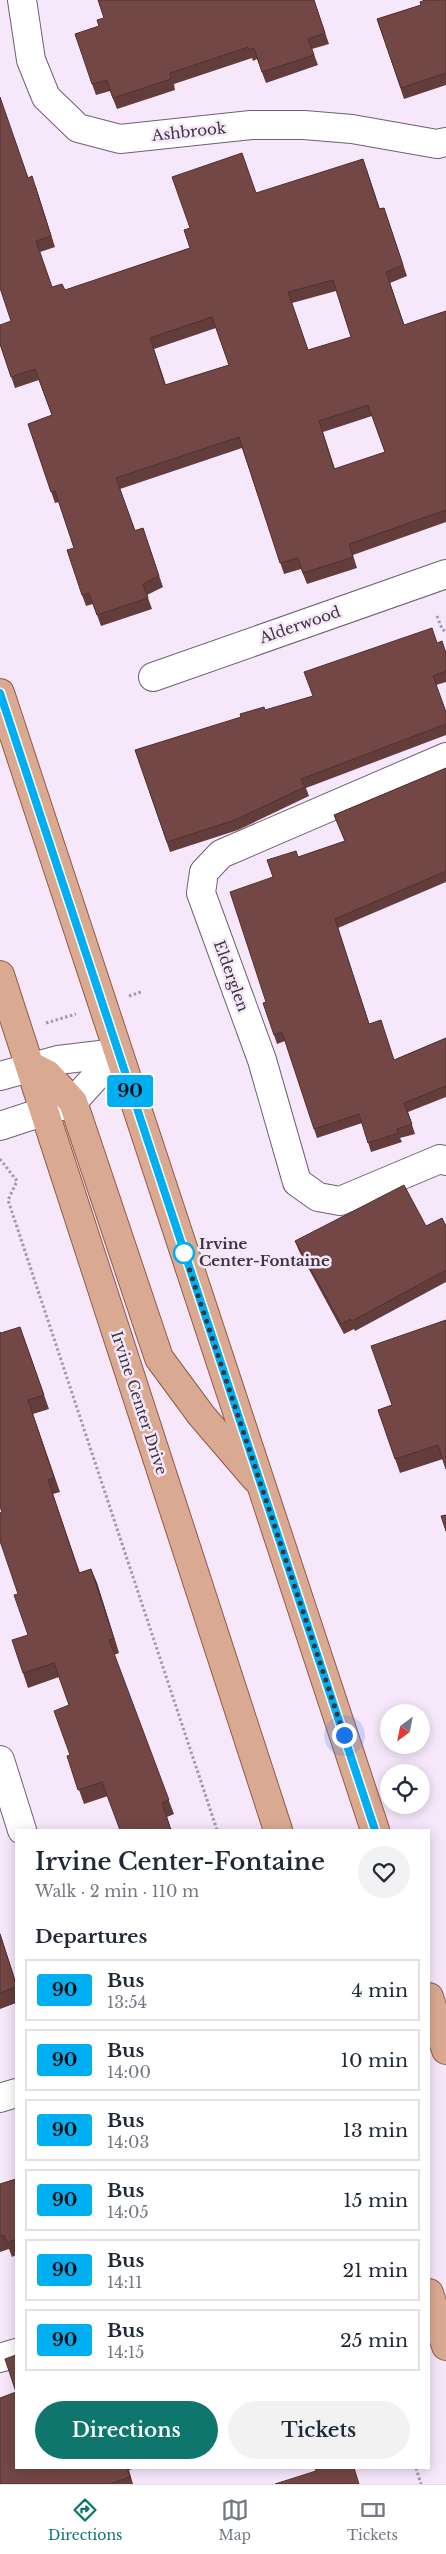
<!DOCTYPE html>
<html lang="en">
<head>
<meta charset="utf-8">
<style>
  :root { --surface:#fff; --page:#f2f2f3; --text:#1f2937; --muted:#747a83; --line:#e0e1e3; --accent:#0f766e }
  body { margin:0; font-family:"Libre Baskerville",serif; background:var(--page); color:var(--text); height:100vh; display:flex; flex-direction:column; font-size:19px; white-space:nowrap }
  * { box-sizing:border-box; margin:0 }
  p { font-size:16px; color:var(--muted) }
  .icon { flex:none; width:28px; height:28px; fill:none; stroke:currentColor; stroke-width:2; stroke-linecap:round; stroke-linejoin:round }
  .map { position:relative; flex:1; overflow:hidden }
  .side { position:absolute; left:15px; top:1829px; width:415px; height:640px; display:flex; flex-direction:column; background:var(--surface); border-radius:0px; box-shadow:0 2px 12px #0003 }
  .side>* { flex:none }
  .badge { padding:0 10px; border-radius:4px; font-size:18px; line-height:32px }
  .needle { width:32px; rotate:212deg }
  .tools { position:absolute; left:380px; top:1704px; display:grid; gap:10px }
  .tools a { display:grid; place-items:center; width:50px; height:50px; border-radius:50%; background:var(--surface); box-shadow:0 2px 12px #0003; font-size:25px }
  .you { position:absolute; width:25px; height:25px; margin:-12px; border:4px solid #fff; border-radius:50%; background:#1a73e8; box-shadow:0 0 0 8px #1a73e833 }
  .map>.badge { position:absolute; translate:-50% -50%; box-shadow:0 0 0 2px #fff }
  h2 { padding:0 20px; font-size:19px; line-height:45px }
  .round { display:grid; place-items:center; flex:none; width:52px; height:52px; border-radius:26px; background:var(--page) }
  .head { display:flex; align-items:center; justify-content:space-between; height:85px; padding:0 20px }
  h1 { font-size:24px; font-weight:600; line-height:38px }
  .action { display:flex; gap:10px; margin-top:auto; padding:10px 20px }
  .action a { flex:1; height:58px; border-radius:30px; background:var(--accent); color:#fff; font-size:20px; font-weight:600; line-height:58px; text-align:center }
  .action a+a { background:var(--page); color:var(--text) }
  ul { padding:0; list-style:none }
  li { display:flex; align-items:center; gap:15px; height:62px; margin:0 10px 8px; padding:0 10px; border:2px solid var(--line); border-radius:0px }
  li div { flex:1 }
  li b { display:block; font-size:19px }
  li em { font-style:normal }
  li .badge { min-width:55px; font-weight:700; text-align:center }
  .dock { display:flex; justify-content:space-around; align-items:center; height:70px; border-top:1px solid var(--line); background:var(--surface); font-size:14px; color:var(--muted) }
  .dock a { display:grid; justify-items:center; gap:2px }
  .dock .on { color:var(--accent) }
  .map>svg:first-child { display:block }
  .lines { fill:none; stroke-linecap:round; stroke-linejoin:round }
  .minor-casing { stroke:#6e6172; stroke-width:30 }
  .major-casing { stroke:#925b45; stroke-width:30 }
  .path { stroke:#a499a7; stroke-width:3; stroke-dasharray:2.5 2.5; stroke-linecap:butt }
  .minor { stroke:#fff; stroke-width:28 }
  .major { stroke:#daa992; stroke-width:28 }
  .wall { fill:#633d3b; fill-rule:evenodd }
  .shaded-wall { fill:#503230 }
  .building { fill:#734745; stroke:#503230; fill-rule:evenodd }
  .line-casing { stroke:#fff; stroke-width:11 }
  .line { stroke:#00aff2; stroke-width:8 }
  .walk { stroke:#3b353d; stroke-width:5; stroke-dasharray:0 9 }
  .stop-dot { fill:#fff; stroke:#00aff2; stroke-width:2.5 }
  .labels { text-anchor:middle; stroke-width:5; stroke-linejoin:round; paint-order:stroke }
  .street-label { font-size:15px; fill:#3b353d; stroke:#f6e7fa }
  .stop-label { font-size:15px; font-weight:bold; fill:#3b353d; stroke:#f6e7fa; text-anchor:start }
</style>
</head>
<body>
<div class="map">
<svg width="446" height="2484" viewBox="0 0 446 2484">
  <rect width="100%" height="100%" fill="#f6e7fa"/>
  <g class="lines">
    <g class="minor-casing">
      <g id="minor">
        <polyline points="22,0 31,60 46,97 78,128 120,139 251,125 304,125 352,129 437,144 446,142"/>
        <polyline points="153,677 446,574"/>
        <polyline points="446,757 221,854 204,872 201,893 262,1060 297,1182 318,1197 340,1201 440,1159 446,1161"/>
        <polyline points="0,1076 58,1060 117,1053"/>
        <polyline points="0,1126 73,1102 117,1053"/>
        <polyline points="0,1760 22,1830"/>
        <polyline points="0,2098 16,2093"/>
        <polyline points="0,2358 16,2353"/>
      </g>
    </g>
    <g class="major-casing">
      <g id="major">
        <polyline points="0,693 375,1830"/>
        <polyline points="0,975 278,1830"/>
        <polyline points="31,1066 47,1074 73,1102 159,1358 201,1415 255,1478"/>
        <polyline points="429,1997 446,2050"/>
        <polyline points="429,2293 446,2346"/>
      </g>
    </g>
    <g class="path">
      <polyline points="437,616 442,629 446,632"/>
      <polyline points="129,996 141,992"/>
      <polyline points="46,1023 76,1014"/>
      <polyline points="0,1159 17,1181 8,1200 217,1830"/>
      <polyline points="416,2468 421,2484"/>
    </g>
    <use href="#minor" class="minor"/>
    <use href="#major" class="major"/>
  </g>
  <g class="wall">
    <polygon points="314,0 329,44 312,49 318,65 266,83 257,59 253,61 252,58 174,84 175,90 117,109 110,91 96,95 92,84 99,26 104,18"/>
    <polygon points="446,0 446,85 404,99 377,19 421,5"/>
    <path d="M14,137L28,178L36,187L55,247L40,252L52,287L65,290L190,248V228L256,193L367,170L380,209L384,208L407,276L390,283L404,325L446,311V522L353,555L357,568L307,584L301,569L284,574L242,448L120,489L135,530L143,528L163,587L147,595L152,609L101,626L93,604L86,606L82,595L74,548L59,502L55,503L28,424L52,415L39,380L15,388L0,344L11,321ZM336,291L351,337L308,350L292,303ZM216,328L229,365L166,385L154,349ZM372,416L385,452L335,469L323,432Z"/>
    <polygon points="437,643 446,653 446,682 436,685 446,712 446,735 306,788 309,796 238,830 170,852 135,750 313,696"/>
    <polygon points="446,768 446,882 338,928 369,1023 394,1060 446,1038 446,1097 408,1112 415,1134 400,1138 402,1142 371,1152 362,1123 317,1138 285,1041 277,1044 274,1035 266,1002 273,877 298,857 345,841 334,815"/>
    <polygon points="426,1226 446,1226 446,1282 355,1331 354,1329 344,1334 299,1251 295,1241"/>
    <polygon points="446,1320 443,1459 400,1473 378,1410 392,1405"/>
    <polygon points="20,1327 49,1409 33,1414 60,1492 53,1494 80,1573 91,1569 97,1583 119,1653 114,1655 174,1814 167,1817 171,1830 120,1830 108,1796 84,1804 67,1756 70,1755 69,1705 59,1677 28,1688 23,1673 28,1635 18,1594 2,1512 1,1333"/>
    <polygon points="0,1933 16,1982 16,2003 0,2009"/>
    <polygon points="16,2179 16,2255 12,2257 9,2249 0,2252 0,2184"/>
    <polygon points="16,2355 16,2468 136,2468 129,2470 133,2484 0,2484 16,2392"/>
  </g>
  <polygon class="shaded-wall" points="91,1569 97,1583 119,1653 114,1639"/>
  <g class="building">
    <polygon points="98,0 314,0 325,33 308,39 314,55 262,72 254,48 249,50 248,47 170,73 171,79 113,98 107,80 92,84 75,34 99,26 97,20 104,18"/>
    <polygon points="425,0 446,0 446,73 401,88 377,19 421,5 420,2"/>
    <path d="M0,97L28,178L32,176L51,236L36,241L52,287L62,284L65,290L190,248L184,230L190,228L172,177L242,153L256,193L363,159L379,209L384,208L403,265L386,272L404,325L446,311V510L349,544L353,557L303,573L298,558L280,563L239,437L116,478L135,531L143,528L159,576L143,584L148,598L97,615L89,593L82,595L67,550L74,548L55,491L51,492L28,424L52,415L35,369L11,377L0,344V325L11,321L0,288ZM333,280L351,337L308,350L288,292ZM212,317L229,365L165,385L150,338ZM368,405L385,452L334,469L319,421Z"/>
    <polygon points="432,628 437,643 442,641 446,653 446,671 433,676 446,712 446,724 301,779 305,787 235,820 167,842 135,750 241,717 240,714 264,707 265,710 313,696 304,672"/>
    <polygon points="446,768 446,871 335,919 369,1024 381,1020 394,1060 446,1038 446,1086 404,1103 412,1124 397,1129 398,1133 368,1143 359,1114 314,1129 282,1032 274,1035 263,1003 266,1002 230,892 273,877 267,860 296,851 298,857 345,841 334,815"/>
    <polygon points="404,1185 426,1226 442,1218 446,1226 446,1270 352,1321 350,1319 341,1324 295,1241"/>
    <polygon points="446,1320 446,1469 438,1445 395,1459 378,1410 392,1405 371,1346"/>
    <polygon points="20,1327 44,1395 28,1400 54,1478 48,1480 79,1573 91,1569 114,1639 109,1640 169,1800 162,1803 171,1830 120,1830 102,1782 78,1790 67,1756 70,1755 54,1711 69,1705 54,1663 23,1673 12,1640 28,1635 14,1595 18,1594 0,1541 0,1513 2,1512 0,1507 0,1332 1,1333"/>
    <polygon points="446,1515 446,1531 441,1516"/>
    <polygon points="0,1934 16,1984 16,1987 0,1993"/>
    <polygon points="16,2179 16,2239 7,2243 4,2235 0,2236 0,2184"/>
    <polygon points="16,2355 16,2468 127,2468 130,2477 110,2484 0,2484 0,2398 16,2392 5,2359"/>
    <polygon points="315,2468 354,2468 359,2484 275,2484 316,2471"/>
  </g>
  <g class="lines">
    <g class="line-casing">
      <polyline id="line" points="0,693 375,1830"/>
    </g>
    <use href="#line" class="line"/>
    <polyline class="walk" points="184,1253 344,1735"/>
  </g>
  <circle class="stop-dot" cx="184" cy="1253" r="10"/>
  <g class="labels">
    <g class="street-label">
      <text transform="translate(189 132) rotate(-6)" y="5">Ashbrook</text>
      <text transform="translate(300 625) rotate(-19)" y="5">Alderwood</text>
      <text transform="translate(231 976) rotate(70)" y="5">Elderglen</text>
      <text transform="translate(139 1403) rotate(72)" y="5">Irvine Center Drive</text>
    </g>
    <g class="stop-label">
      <text x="199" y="1249">Irvine<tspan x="199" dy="17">Center-Fontaine</tspan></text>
    </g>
  </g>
</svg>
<div class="tools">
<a><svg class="needle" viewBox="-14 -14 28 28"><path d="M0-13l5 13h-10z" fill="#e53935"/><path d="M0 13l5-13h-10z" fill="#747a83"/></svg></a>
<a><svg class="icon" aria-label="locate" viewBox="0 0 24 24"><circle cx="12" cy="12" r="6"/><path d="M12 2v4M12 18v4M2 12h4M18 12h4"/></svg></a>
</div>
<div class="you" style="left:344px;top:1735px"></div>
<b class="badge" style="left:130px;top:1091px;background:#00aff2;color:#111">90</b>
<section class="side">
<div class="head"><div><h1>Irvine Center-Fontaine</h1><p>Walk · 2 min · 110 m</p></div><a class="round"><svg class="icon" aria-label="heart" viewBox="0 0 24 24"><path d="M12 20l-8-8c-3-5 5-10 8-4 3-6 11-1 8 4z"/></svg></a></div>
<h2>Departures</h2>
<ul>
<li><span class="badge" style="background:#00aff2;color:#111">90</span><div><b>Bus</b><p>13:54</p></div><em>4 min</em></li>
<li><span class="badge" style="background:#00aff2;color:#111">90</span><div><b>Bus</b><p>14:00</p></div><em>10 min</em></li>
<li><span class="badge" style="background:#00aff2;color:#111">90</span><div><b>Bus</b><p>14:03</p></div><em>13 min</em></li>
<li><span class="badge" style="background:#00aff2;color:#111">90</span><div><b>Bus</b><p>14:05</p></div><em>15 min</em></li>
<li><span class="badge" style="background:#00aff2;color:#111">90</span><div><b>Bus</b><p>14:11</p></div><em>21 min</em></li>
<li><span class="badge" style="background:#00aff2;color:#111">90</span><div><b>Bus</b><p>14:15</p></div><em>25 min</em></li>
</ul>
<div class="action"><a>Directions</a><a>Tickets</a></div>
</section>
</div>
<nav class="dock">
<a class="on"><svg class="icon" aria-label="directions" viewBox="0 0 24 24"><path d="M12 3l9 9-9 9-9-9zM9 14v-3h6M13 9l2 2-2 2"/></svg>Directions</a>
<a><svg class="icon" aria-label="map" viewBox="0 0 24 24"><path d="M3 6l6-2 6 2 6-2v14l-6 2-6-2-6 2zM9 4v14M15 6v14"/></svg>Map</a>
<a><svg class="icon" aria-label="tickets" viewBox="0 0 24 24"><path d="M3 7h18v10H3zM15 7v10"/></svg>Tickets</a>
</nav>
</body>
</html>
